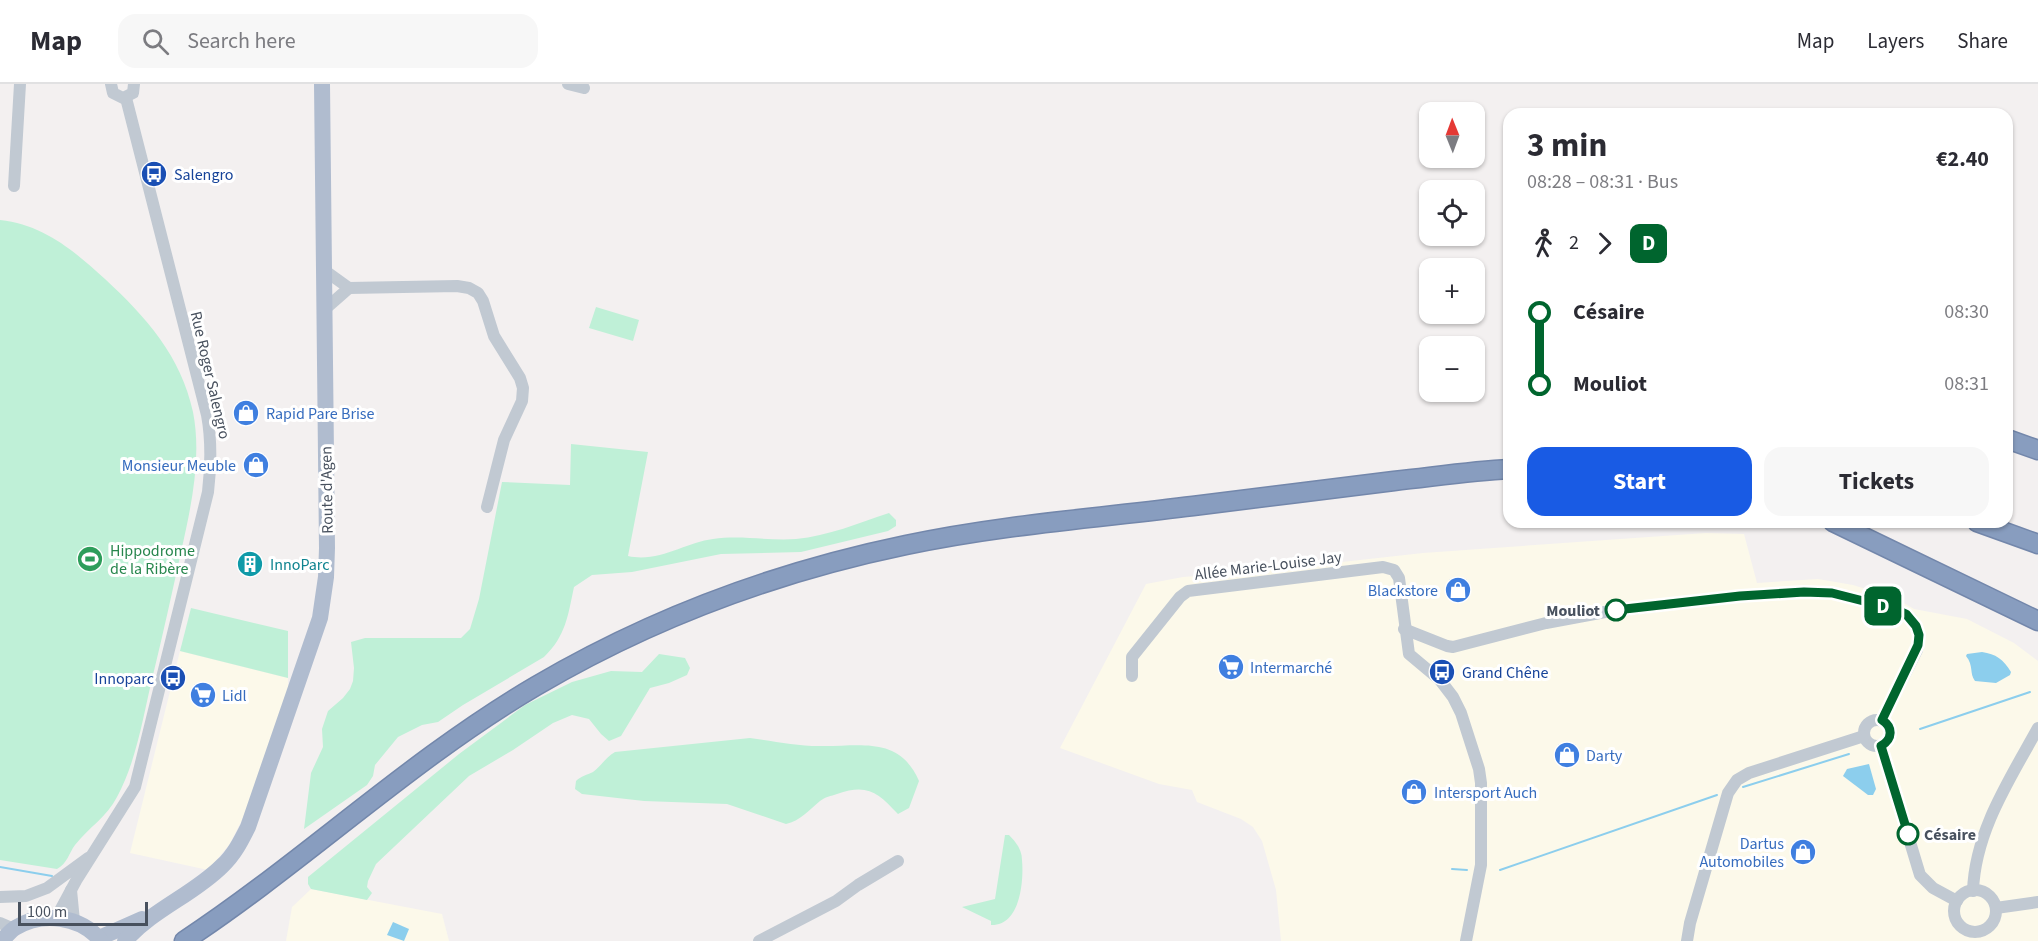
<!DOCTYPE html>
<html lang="en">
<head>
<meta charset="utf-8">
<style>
  :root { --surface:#fff; --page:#f7f7f7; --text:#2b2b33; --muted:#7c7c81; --line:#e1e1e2; --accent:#195be4 }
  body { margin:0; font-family:"Source Sans 3",sans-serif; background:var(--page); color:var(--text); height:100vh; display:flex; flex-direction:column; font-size:22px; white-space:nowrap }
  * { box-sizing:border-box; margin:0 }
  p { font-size:20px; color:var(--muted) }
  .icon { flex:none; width:33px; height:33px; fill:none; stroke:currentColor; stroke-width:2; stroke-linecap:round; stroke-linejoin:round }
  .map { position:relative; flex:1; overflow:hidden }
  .sheet { position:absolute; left:1503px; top:24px; width:510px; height:420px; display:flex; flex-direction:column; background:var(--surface); border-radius:18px; box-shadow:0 2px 4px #0004 }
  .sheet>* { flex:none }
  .badge { padding:0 12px; border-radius:9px; font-size:21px; line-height:39px }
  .needle { width:39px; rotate:359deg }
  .buttons { position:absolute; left:1419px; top:18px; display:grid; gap:12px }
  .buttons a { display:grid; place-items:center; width:66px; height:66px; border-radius:12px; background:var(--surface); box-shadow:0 2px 4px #0004; font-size:30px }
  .scale { position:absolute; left:18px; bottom:15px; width:130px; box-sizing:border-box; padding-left:6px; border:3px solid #48515e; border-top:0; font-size:16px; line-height:21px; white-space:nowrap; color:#48515e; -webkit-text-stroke:4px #fff; paint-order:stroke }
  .map>.badge { position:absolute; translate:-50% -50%; box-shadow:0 0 0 3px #fff }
  .legs { display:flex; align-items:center; gap:9px; height:66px; padding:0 24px; font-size:20px }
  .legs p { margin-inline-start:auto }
  .head { display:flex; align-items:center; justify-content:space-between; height:102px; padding:0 24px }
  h1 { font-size:33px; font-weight:700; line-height:45px }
  .action { display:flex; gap:12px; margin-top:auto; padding:12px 24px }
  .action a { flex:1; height:69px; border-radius:18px; background:var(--accent); color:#fff; font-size:24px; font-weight:700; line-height:69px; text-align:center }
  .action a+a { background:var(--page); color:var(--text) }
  ul { padding:0 24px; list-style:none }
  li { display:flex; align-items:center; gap:21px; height:72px; font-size:22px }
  li i { display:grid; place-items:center; width:9px; height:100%; margin:0 8px; background:currentColor }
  li i::after { content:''; width:15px; height:15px; margin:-8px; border:4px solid; border-radius:50%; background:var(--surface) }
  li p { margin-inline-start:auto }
  li:first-child i { background:linear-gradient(#0000 50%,currentColor 0) }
  li:last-child i { background:linear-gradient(currentColor 50%,#0000 0) }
  header { display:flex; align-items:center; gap:36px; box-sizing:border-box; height:84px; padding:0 30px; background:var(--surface); border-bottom:2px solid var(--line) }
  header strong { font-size:28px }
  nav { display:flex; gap:33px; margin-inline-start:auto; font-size:21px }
  .search { width:420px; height:54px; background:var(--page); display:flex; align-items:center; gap:15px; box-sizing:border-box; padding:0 21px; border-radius:18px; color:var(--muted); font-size:22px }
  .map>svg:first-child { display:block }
  .commercial { fill:#fcf9ea }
  .green { fill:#bff0d7 }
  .water { fill:#8cceed }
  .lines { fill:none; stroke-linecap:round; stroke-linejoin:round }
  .stream { stroke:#8cceed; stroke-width:2 }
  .highway-casing { stroke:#7387ab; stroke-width:21 }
  .minor { stroke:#c1c9d2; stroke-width:12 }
  .major { stroke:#b0bccf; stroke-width:16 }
  .highway { stroke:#889dbf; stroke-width:18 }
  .line-1-casing { stroke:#fff; stroke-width:14 }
  .line-1 { stroke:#00652e; stroke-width:9 }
  .stop-1-dot { fill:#fff; stroke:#00652e; stroke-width:3 }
  .labels { text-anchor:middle; stroke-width:6; stroke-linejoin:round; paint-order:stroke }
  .transit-label { font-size:16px; fill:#164399; stroke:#fff; text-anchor:start }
  .street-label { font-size:16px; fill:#48515e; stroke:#fff }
  .shop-label { font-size:16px; fill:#366cbe; stroke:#fff; text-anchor:start }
  .leisure-label { font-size:16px; fill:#27864d; stroke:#fff; text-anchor:start }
  .culture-label { font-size:16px; fill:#0d838f; stroke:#fff; text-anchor:start }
  .stop-label { font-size:16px; font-weight:bold; fill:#48515e; stroke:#fff; text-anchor:end }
</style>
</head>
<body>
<header>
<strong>Map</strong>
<div class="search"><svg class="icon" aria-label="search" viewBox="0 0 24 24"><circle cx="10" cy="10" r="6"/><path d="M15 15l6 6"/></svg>Search here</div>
<nav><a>Map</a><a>Layers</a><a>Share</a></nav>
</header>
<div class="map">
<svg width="2038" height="857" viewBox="0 0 2038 857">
  <rect width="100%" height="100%" fill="#f3f0f0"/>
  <g class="commercial">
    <polygon points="1706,449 1744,450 1757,499 1818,495 1853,501 1895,514 1914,525 1967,535 2014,559 2038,577 2038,857 1281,857 1276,806 1262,757 1253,743 1241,735 1197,718 1192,706 1159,700 1060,664 1146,500 1183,493 1252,488 1423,469"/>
    <polygon points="180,567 288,594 288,604 247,726 229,761 208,786 130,769"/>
    <polygon points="311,805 442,830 449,857 286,857 292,823"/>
  </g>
  <g class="green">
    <path d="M0,136C44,141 73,166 105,195C146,233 181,272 193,328C202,374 191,423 181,468C172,509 163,550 153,591C143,632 137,676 117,713C107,733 88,744 75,761C69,769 67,780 57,785L0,776Z"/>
    <polygon points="596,223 639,236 633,257 589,244"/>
    <path d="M571,360L648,368L628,472C659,479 686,458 713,455C741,451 769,457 796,455C828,452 859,439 889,429L896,436V442L888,447L801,468L721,470L632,488L592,491L574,503C568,531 566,552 544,573L463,621L438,638L422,641L398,653L375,681L373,692L367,701L304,745L311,689L323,663L322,645L328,627L343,614L350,605L353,597L354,584L351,558L365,554H461L470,545L479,515L502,398L570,401Z"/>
    <polygon points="191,524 288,547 288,594 180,567"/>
    <polygon points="659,570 685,574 690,584 687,591 669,599 650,604 621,652 609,657 601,650 589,635 572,631 553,639 513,666 469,692 376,780 368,797 367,803 372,809 367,816 311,805 308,800 308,793 459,670 525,621 572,598 611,587 642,588"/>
    <path d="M750,654C773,657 796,662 819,662C860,663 899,651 919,697L909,724L898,730C878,709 868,699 837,710C831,712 825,713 820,717C809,726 800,737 786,740L727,720L644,717L582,710L575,705L576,697C581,692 587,691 593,688C601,682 606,673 615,668Z"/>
    <path d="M1005,751H1009C1016,758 1022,766 1022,776C1024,798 1020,842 991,841V837L962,823L995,815Z"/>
  </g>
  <g class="water">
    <path d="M1982,568C1996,570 2003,575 2011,588L2010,591L1996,599L1975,597C1969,589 1974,582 1966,572L1967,570Z"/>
    <polygon points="1869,680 1876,705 1873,711 1868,711 1843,692 1847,685"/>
    <polygon points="393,838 409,845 404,857 387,851"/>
  </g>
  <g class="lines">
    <g class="stream">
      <polyline points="1920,645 2030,608"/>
      <polyline points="1743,703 1849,670"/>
      <polyline points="0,783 52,792"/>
      <polyline points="1452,785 1467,786"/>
      <polyline points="1500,786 1717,711"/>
    </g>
    <g class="highway-casing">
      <g id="highway">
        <polyline points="2007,355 2038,366"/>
        <polyline points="1833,438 2038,537"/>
        <polyline points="1977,438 2038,460"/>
        <path d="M184,857C305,777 410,676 536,602C650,535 776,488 906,461C1000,441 1097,434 1193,422C1260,414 1327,405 1394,397C1432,393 1471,387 1509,385"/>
      </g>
    </g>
    <g class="minor">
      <polyline points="111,0 113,9 123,14 133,9 134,0"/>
      <polyline points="568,0 584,4"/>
      <polyline points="14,102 20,0"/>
      <polyline points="324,186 349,204 457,202 469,204 478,209 483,217 494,252 520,294 523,304 522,317 504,356 487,423"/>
      <polyline points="324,226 349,204"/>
      <path d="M1404,545L1447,562L1453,563L1546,539L1605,528L1740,512L1804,508L1831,509L1902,528C1917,536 1922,550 1917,566L1882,636"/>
      <polyline points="1132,592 1132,573 1180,513 1188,507 1383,483 1394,486 1399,494 1409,570 1440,596 1453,613 1461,629 1479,685 1481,699 1481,781 1466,857"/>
      <circle cx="1877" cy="649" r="13"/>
      <polyline points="1881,662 1920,791 1933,804 1957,817"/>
      <polyline points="71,806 74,837"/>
      <circle cx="1975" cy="827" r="21"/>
      <path d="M1973,807C1975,747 2010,695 2038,644"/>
      <polyline points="0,813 26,812 47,804 88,774"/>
      <polyline points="1996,824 2038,818"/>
      <path d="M56,834L77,795L135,703L208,408C211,382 212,358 207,331L126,14"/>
      <polyline points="0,839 14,845"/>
      <polyline points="759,857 836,817 858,801 898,777"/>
      <polyline points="1687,857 1690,839 1728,709 1737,696 1749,689 1864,652"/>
    </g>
    <g class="major">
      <polyline points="99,854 142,835"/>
      <path d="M1,857C6,853 10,847 15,844C42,827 81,832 101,857"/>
      <path d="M125,857C153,825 193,811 222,782C234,771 241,757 248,743L320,534L326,493L327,464L322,0"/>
    </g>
    <use href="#highway" class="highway"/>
  </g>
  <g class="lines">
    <g class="line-1-casing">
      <path id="line-1" d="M1616,526L1740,512L1804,508L1832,509L1895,525L1906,530L1916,542L1919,551L1918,561L1882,636C1893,643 1893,655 1881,662L1908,750"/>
    </g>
    <use href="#line-1" class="line-1"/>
  </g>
  <defs>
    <g id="bus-disc" transform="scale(1.35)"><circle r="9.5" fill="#1a4fb4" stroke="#fff"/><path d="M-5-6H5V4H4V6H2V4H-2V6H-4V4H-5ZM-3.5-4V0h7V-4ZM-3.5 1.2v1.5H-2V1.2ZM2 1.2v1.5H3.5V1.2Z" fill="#fff"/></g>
    <g id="shop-disc" transform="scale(1.35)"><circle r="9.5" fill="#3f7fe0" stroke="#fff"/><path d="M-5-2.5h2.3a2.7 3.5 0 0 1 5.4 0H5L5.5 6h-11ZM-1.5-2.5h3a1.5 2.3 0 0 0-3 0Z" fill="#fff"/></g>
    <g id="stadium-disc" transform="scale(1.35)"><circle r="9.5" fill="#2e9e5b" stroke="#fff"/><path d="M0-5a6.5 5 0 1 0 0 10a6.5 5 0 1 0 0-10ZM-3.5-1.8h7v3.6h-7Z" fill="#fff"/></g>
    <g id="building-disc" transform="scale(1.35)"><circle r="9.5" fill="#0f9aa8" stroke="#fff"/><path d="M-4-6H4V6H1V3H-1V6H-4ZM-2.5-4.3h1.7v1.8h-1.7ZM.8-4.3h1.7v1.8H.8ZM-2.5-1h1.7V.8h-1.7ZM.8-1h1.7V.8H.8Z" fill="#fff"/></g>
    <g id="supermarket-disc" transform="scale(1.35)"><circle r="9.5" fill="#3f7fe0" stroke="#fff"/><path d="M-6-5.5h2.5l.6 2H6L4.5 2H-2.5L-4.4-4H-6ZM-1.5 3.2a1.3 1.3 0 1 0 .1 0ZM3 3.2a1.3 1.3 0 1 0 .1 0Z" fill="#fff"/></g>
  </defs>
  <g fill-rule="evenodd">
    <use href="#bus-disc" x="154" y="90"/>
    <use href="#shop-disc" x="246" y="329"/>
    <use href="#shop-disc" x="256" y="381"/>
    <use href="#stadium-disc" x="90" y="475"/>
    <use href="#building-disc" x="250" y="480"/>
    <use href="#shop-disc" x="1458" y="506"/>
    <use href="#supermarket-disc" x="1231" y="583"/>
    <use href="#bus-disc" x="1442" y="588"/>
    <use href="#bus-disc" x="173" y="594"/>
    <use href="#supermarket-disc" x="203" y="611"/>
    <use href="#shop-disc" x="1567" y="671"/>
    <use href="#shop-disc" x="1414" y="708"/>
    <use href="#shop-disc" x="1803" y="768"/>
  </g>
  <g class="stop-1-dot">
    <circle cx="1616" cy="526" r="10"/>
    <circle cx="1908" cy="750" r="10"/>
  </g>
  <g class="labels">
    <g class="transit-label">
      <text x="174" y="96">Salengro</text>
      <text x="1462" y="594">Grand Chêne</text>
      <text x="154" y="600" text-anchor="end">Innoparc</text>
    </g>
    <g class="street-label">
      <text transform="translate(211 291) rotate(77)" y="6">Rue Roger Salengro</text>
      <text transform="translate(326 406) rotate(-91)" y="6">Route d'Agen</text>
      <text transform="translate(1268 481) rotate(-7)" y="6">Allée Marie-Louise Jay</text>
    </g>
    <g class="shop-label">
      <text x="266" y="335">Rapid Pare Brise</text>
      <text x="236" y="387" text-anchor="end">Monsieur Meuble</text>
      <text x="1438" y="512" text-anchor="end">Blackstore</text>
      <text x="1250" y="589">Intermarché</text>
      <text x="222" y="617">Lidl</text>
      <text x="1586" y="677">Darty</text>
      <text x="1434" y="714">Intersport Auch</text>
      <text x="1784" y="765" text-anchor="end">Dartus<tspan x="1784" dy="18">Automobiles</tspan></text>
    </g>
    <g class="leisure-label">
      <text x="110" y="472">Hippodrome<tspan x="110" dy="18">de la Ribère</tspan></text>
    </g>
    <g class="culture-label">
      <text x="270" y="486">InnoParc</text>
    </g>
    <g class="stop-label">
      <text x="1600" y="532">Mouliot</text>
      <text x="1924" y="756" text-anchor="start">Césaire</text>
    </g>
  </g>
</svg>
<div class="buttons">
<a><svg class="needle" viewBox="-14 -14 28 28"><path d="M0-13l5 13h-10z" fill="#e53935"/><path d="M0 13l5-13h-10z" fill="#7c7c81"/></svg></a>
<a><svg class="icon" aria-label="locate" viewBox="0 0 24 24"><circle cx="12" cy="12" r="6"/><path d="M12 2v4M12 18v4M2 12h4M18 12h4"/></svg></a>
<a>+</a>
<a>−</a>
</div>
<div class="scale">100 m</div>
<b class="badge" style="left:1883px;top:522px;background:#00652e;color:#fff">D</b>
<section class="sheet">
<div class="head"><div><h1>3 min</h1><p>08:28 – 08:31 · Bus</p></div><b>€2.40</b></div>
<div class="legs"><svg class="icon" aria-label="walk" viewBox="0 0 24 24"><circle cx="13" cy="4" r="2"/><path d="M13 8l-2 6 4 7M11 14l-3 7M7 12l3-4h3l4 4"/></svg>2<svg class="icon" aria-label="forward" viewBox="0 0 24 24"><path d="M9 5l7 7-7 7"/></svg><b class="badge" style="background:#00652e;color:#fff">D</b></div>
<ul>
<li><i style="color:#00652e"></i><b>Césaire</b><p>08:30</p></li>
<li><i style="color:#00652e"></i><b>Mouliot</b><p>08:31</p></li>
</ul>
<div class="action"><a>Start</a><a>Tickets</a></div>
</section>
</div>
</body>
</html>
